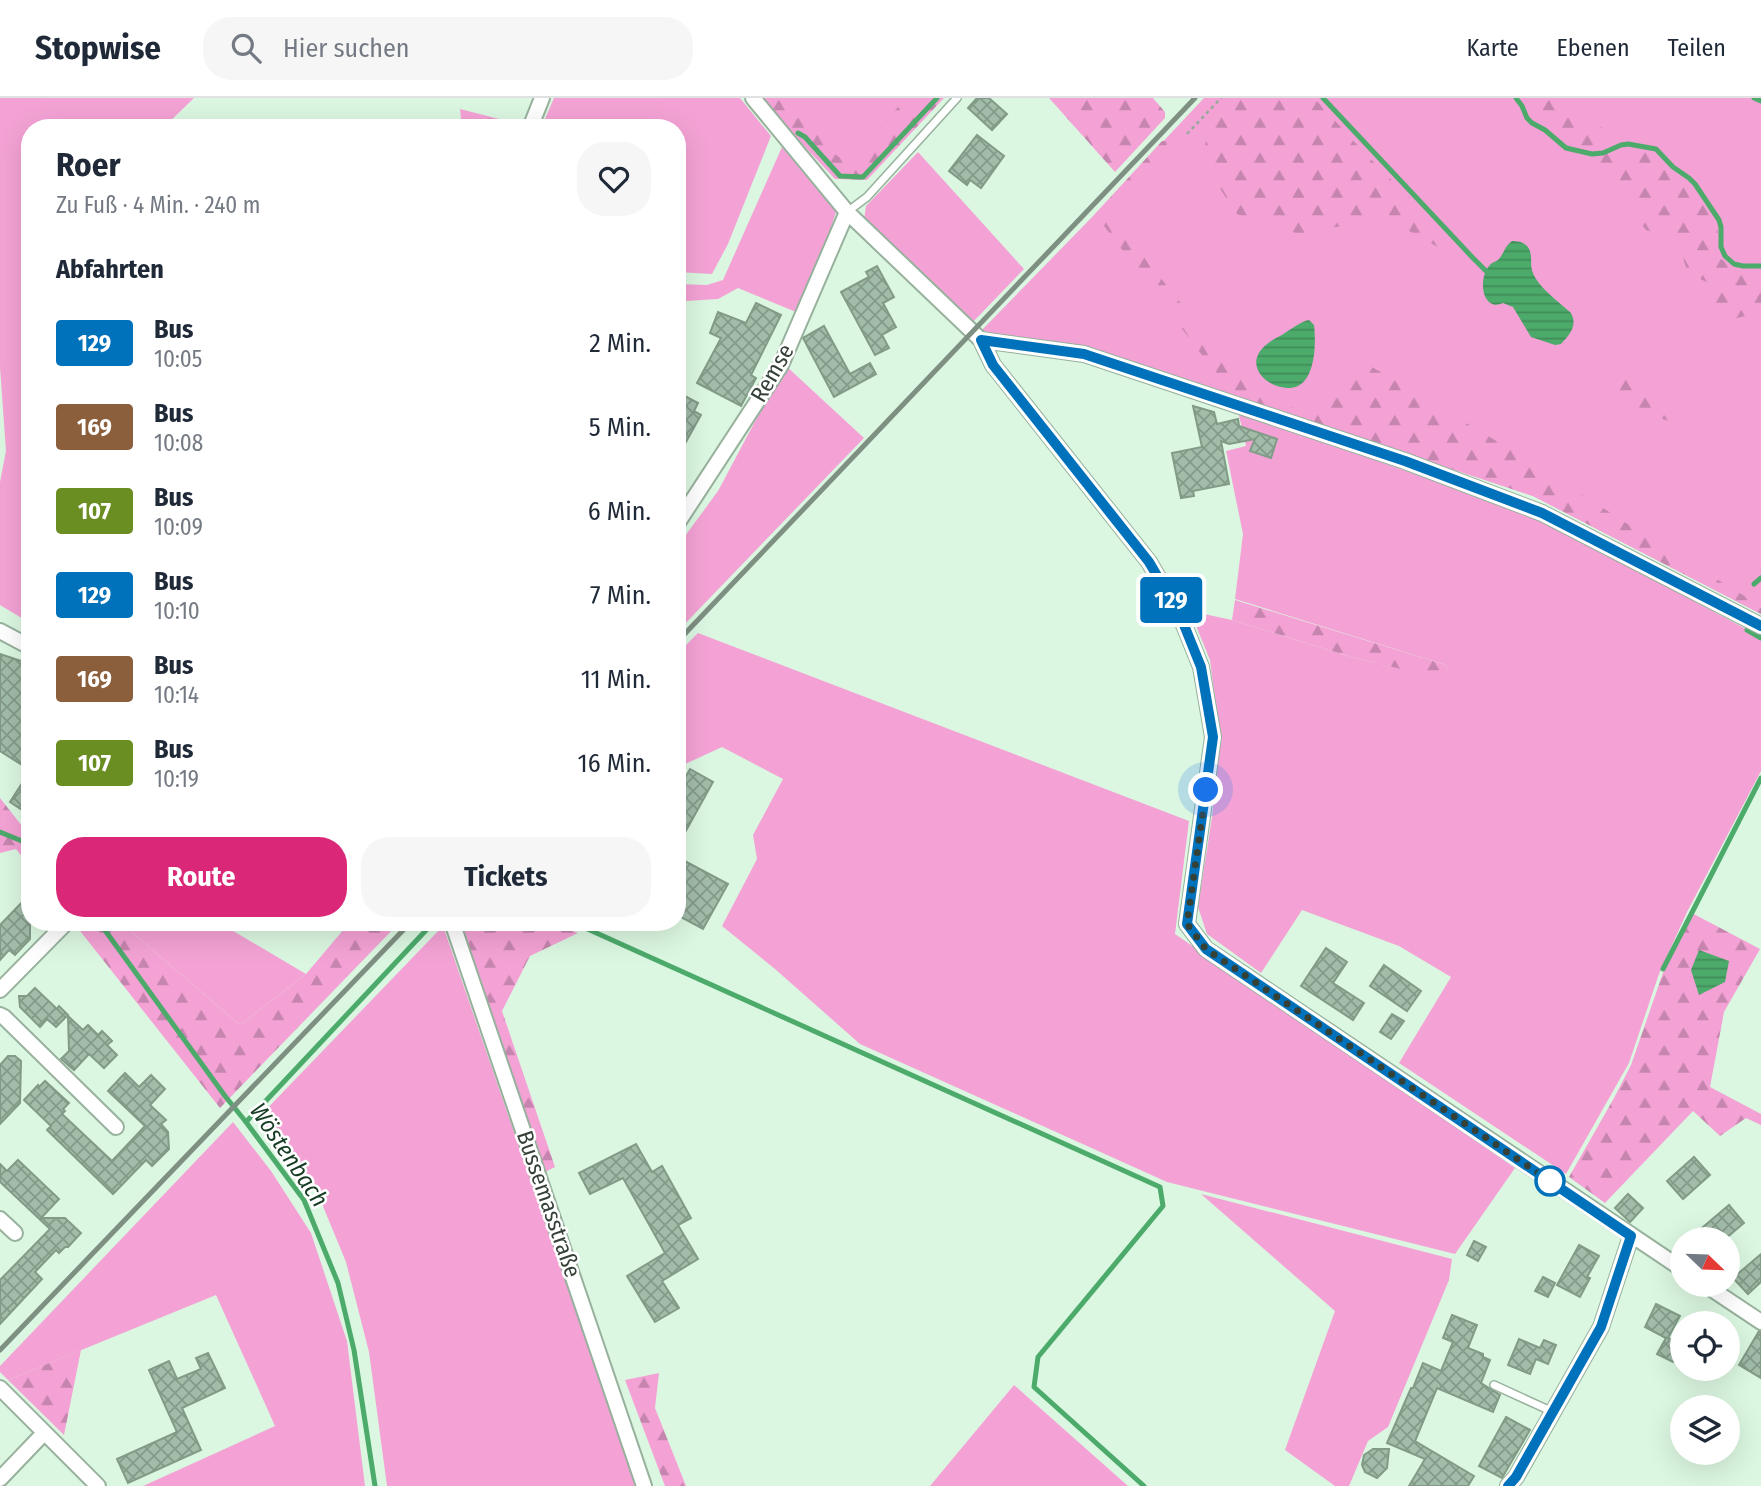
<!DOCTYPE html>
<html lang="de">
<head>
<meta charset="utf-8">
<style>
  :root { --surface:#fff; --page:#f6f6f7; --text:#1f2937; --muted:#747a83; --line:#e0e1e3; --accent:#db2777 }
  body { margin:0; font-family:"Fira Sans Condensed",sans-serif; background:var(--page); color:var(--text); height:100vh; display:flex; flex-direction:column; font-size:26px; white-space:nowrap }
  * { box-sizing:border-box; margin:0 }
  p { font-size:23px; color:var(--muted) }
  .icon { flex:none; width:38px; height:38px; fill:none; stroke:currentColor; stroke-width:2; stroke-linecap:round; stroke-linejoin:round }
  .map { position:relative; flex:1; overflow:hidden }
  .side { position:absolute; left:21px; top:21px; width:665px; height:812px; display:flex; flex-direction:column; background:var(--surface); border-radius:28px; box-shadow:0 7px 28px #0002 }
  .side>* { flex:none }
  .badge { padding:0 14px; border-radius:5px; font-size:24px; line-height:46px }
  .needle { width:46px; rotate:113deg }
  .tools { position:absolute; left:1670px; top:1129px; display:grid; gap:14px }
  .tools a { display:grid; place-items:center; width:70px; height:70px; border-radius:50%; background:var(--surface); box-shadow:0 7px 28px #0002; font-size:35px }
  .you { position:absolute; width:35px; height:35px; margin:-18px; border:5px solid #fff; border-radius:50%; background:#1a73e8; box-shadow:0 0 0 10px #1a73e833 }
  .map>.badge { position:absolute; translate:-50% -50%; box-shadow:0 0 0 4px #fff }
  h2 { padding:0 35px; font-size:26px; line-height:63px }
  .round { display:grid; place-items:center; flex:none; width:74px; height:74px; border-radius:28px; background:var(--page) }
  .headline { display:flex; align-items:center; justify-content:space-between; height:119px; padding:0 35px }
  h1 { font-size:33px; font-weight:700; line-height:52px }
  .cta { display:flex; gap:14px; margin-top:auto; padding:14px 35px }
  .cta a { flex:1; height:80px; border-radius:28px; background:var(--accent); color:#fff; font-size:28px; font-weight:700; line-height:80px; text-align:center }
  .cta a+a { background:var(--page); color:var(--text) }
  ul { padding:0; list-style:none }
  li { display:flex; align-items:center; gap:21px; height:84px; padding:0 35px }
  li div { flex:1 }
  li b { display:block; font-size:26px }
  li em { font-style:normal }
  li .badge { min-width:77px; font-weight:700; text-align:center }
  header { display:flex; align-items:center; gap:42px; box-sizing:border-box; height:98px; padding:0 35px; background:var(--surface); border-bottom:2px solid var(--line) }
  header strong { font-size:33px }
  nav { display:flex; gap:38px; margin-inline-start:auto; font-size:24px }
  .search { width:490px; height:63px; background:var(--page); display:flex; align-items:center; gap:18px; box-sizing:border-box; padding:0 24px; border-radius:28px; color:var(--muted); font-size:26px }
  .map>svg:first-child { display:block }
  .grass { fill:#f4a2d5 }
  .forest { fill:url(#forest-firs) }
  .water { fill:url(#water-rules) }
  .lines { fill:none; stroke-linecap:round; stroke-linejoin:round }
  .stream { stroke:#4caa6b; stroke-width:5 }
  .building { fill:url(#building-cross-hatch); stroke:#819b87; stroke-width:2 }
  .lane-casing { stroke:#97b19d; stroke-width:10 }
  .street-casing { stroke:#97b19d; stroke-width:18 }
  .path { stroke:#95aa9a; stroke-width:2.5; stroke-dasharray:3.5 3.5; stroke-linecap:butt }
  .lane { stroke:#fff; stroke-width:7 }
  .street { stroke:#fff; stroke-width:14 }
  .rail { stroke:#7e9082; stroke-width:5 }
  .line-casing { stroke:#fff; stroke-width:16 }
  .line { stroke:#0072bc; stroke-width:10 }
  .walk { stroke:#354037; stroke-width:7; stroke-dasharray:0 12.6 }
  .stop-dot { fill:#fff; stroke:#0072bc; stroke-width:3.5 }
  .labels { text-anchor:middle; stroke-width:5; stroke-linejoin:round; paint-order:stroke }
  .street-label { font-size:23px; fill:#354037; stroke:#fff }
  .water-label { font-size:24px; font-style:italic; fill:#153c22; stroke:#fff }
</style>
</head>
<body>
<header>
<strong>Stopwise</strong>
<div class="search"><svg class="icon" aria-label="search" viewBox="0 0 24 24"><circle cx="10" cy="10" r="6"/><path d="M15 15l6 6"/></svg>Hier suchen</div>
<nav><a>Karte</a><a>Ebenen</a><a>Teilen</a></nav>
</header>
<div class="map">
<svg width="1761" height="1388" viewBox="0 0 1761 1388">
  <defs>
    <pattern id="forest-firs" width="22" height="20" patternUnits="userSpaceOnUse" patternTransform="scale(1.75)"><rect width="22" height="20" fill="#f4a2d5"/><path d="M5 1l3.5 6h-7zM16 11l3.5 6h-7z" fill="#c685ae"/></pattern>
    <pattern id="water-rules" width="6" height="5" patternUnits="userSpaceOnUse" patternTransform="scale(1.75)"><rect width="6" height="5" fill="#4caa6b"/><path d="M0 2.5h6" fill="none" stroke="#408c59"/></pattern>
    <pattern id="building-cross-hatch" width="8" height="8" patternUnits="userSpaceOnUse" patternTransform="scale(1.75)"><rect width="8" height="8" fill="#a1bca8"/><path d="M0 0l8 8M0 8l8-8" fill="none" stroke="#849a8a"/></pattern>
  </defs>
  <rect width="100%" height="100%" fill="#dbf7e1"/>
  <g class="grass">
    <polygon points="0,0 194,0 163,30 30,30 30,525 0,507 0,384 6,353 0,269"/>
    <polygon points="554,0 740,0 771,38 728,146 712,176 677,174 677,30 541,30"/>
    <polygon points="763,0 933,0 845,74"/>
    <polygon points="1204,0 1761,0 1761,516 1533,398 1233,298 1064,245 996,237 982,232 1095,116"/>
    <polygon points="782,49 836,114 828,139 796,214 738,190 718,201 686,203 677,225 677,186 707,187 723,182"/>
    <polygon points="918,54 1024,171 972,225 864,122 866,108"/>
    <polygon points="785,267 864,340 677,534 677,449 718,393"/>
    <polygon points="1238,313 1538,420 1761,539 1761,673 1687,814 1659,876 1629,965 1566,1076 1399,965 1451,879 1399,848 1302,812 1261,875 1207,836 1198,809 1212,719 1220,639 1210,562 1190,513 1232,522 1351,559 1450,582 1446,567 1235,501 1243,436 1226,353 1246,348"/>
    <polygon points="698,535 1189,723 1175,836 1515,1070 1455,1156 1167,1084 860,946 775,871 722,828 757,761 753,737 783,681 722,649 683,667 677,676 677,556"/>
    <polygon points="120,824 218,824 306,876 240,927"/>
    <polygon points="443,828 636,1388 387,1388 369,1254 346,1164 315,1089 258,1020"/>
    <polygon points="233,1024 271,1073 311,1135 347,1243 365,1388 143,1388 275,1328 216,1197 8,1282 0,1274 0,1268"/>
    <polygon points="1201,1096 1452,1161 1449,1182 1388,1329 1368,1343 1349,1388 1335,1388 1285,1352 1335,1213"/>
    <polygon points="1014,1287 1128,1388 930,1388"/>
  </g>
  <g class="forest">
    <path d="M763,0H786C794,25 805,19 819,35C826,43 831,56 841,60C859,68 879,30 888,19C894,12 902,6 909,0H944L867,82L835,81L788,31Z"/>
    <polygon points="1049,0 1153,0 1165,14 1165,20 1115,74"/>
    <polygon points="1231,0 1314,0 1360,50 1471,163 1471,166 1468,166 1404,130 1384,123 1370,122 1303,136 1291,134 1243,120 1236,115 1210,75 1206,61 1205,48 1208,33 1214,19"/>
    <polygon points="1524,0 1556,0 1574,15 1591,25 1605,31 1625,50 1634,52 1649,53 1659,57 1671,74 1690,87 1717,126 1718,137 1717,147 1720,160 1732,169 1739,172 1761,172 1761,219 1752,216 1730,222 1718,218 1715,215 1714,210 1718,192 1715,188 1696,179 1687,172 1684,163 1681,146 1677,141 1668,136 1656,135 1646,132 1642,127 1634,112 1588,61 1559,40 1553,29 1535,21"/>
    <polygon points="460,11 523,27 522,30 462,30"/>
    <path d="M1162,43H1165L1167,46L1165,50L1114,106L1111,113L1112,119L1215,248L1266,293L1301,314C1307,316 1312,316 1318,312L1356,267L1367,266L1537,367L1649,440L1751,502L1761,503V516L1533,398L1233,298L1095,116Z"/>
    <path d="M1618,270C1635,270 1651,280 1659,295C1662,299 1664,305 1668,309C1674,317 1682,320 1690,326L1689,330C1680,331 1672,324 1663,321C1646,314 1601,310 1608,283C1610,276 1612,273 1618,270Z"/>
    <polygon points="1235,502 1446,567 1451,583 1351,559 1232,522"/>
    <polygon points="0,700 30,738 30,769 16,751 0,755"/>
    <polygon points="1690,814 1760,851 1724,914 1710,989 1761,1016 1761,1027 1746,1020 1720,1038 1693,1013 1605,1105 1569,1079 1614,1000 1631,967 1664,872"/>
    <polygon points="73,824 120,824 240,927 306,876 350,824 400,824 220,1010"/>
    <polygon points="465,824 552,824 578,835 530,858 502,913 555,1069 541,1076 461,826"/>
    <polygon points="81,1252 64,1337 8,1282"/>
    <polygon points="659,1275 655,1310 686,1388 665,1388 625,1282"/>
  </g>
  <g class="water">
    <path d="M1512,143C1517,143 1523,144 1527,148C1534,156 1529,167 1533,175C1538,189 1560,205 1571,215C1578,228 1569,237 1561,246L1555,247L1531,239L1513,209L1503,205C1497,207 1493,208 1488,203C1480,194 1482,175 1490,167C1492,164 1496,164 1499,161C1504,155 1505,148 1512,143Z"/>
    <path d="M1309,222L1314,227C1316,243 1316,279 1298,288C1274,299 1228,263 1280,238C1289,233 1301,223 1309,222Z"/>
    <polygon points="1699,852 1729,863 1725,884 1699,897 1691,872"/>
  </g>
  <g class="lines">
    <g class="stream">
      <polyline points="1323,0 1473,160 1486,173"/>
      <polyline points="1516,0 1522,8 1527,20 1532,25 1545,32 1566,50 1592,56 1603,55 1621,47 1628,46 1656,51 1673,69 1689,80 1695,86 1719,122 1721,129 1721,149 1725,158 1734,166 1743,168 1761,168"/>
      <polyline points="1754,0 1761,3"/>
      <polyline points="798,35 805,39 840,78 863,79 937,0"/>
      <polyline points="1754,486 1761,480"/>
      <polyline points="1747,532 1761,540"/>
      <polyline points="0,734 22,743 30,754"/>
      <polyline points="99,824 225,998 246,1024 304,1102 338,1185 354,1252 375,1388"/>
      <polyline points="572,824 1160,1089 1163,1108 1038,1259 1034,1289 1144,1388"/>
      <polyline points="1663,871 1761,680"/>
      <polyline points="246,1024 430,828"/>
    </g>
  </g>
  <g class="building">
    <polygon points="977,0 989,0 1007,16 992,32 968,10"/>
    <polygon points="977,37 1004,58 981,90 970,82 967,87 949,73"/>
    <polygon points="877,168 894,199 883,205 896,229 882,237 889,250 875,257 841,194 869,179 866,174"/>
    <polygon points="756,205 781,217 751,277 756,280 741,308 697,285 721,240 710,235 718,214 746,225"/>
    <polygon points="824,228 850,276 870,265 876,276 834,299 803,240"/>
    <polygon points="677,294 698,305 694,313 701,317 677,360"/>
    <polygon points="1193,308 1214,314 1217,326 1238,321 1239,328 1277,341 1271,360 1250,353 1255,341 1229,346 1221,343 1229,386 1193,393 1194,398 1181,400 1172,355 1202,349"/>
    <polygon points="0,556 27,565 25,572 30,573 27,588 30,590 30,672 0,653"/>
    <polygon points="690,671 713,684 677,749 677,694"/>
    <polygon points="30,673 30,707 25,714 10,704"/>
    <polygon points="677,759 728,786 703,831 677,817"/>
    <polygon points="30,796 30,841 15,857 9,852 0,862 0,827"/>
    <polygon points="1326,850 1347,864 1333,885 1364,905 1353,922 1301,888"/>
    <polygon points="1384,867 1421,893 1407,913 1370,888"/>
    <polygon points="35,890 57,911 59,908 68,917 56,929 47,921 40,929 20,909 19,898 27,898"/>
    <polygon points="1392,916 1404,923 1391,941 1380,934"/>
    <polygon points="68,918 83,932 88,927 98,937 102,933 112,943 107,947 117,957 104,970 89,956 74,972 61,961 69,953"/>
    <polygon points="8,958 15,958 21,963 20,1005 0,1026 0,967"/>
    <polygon points="125,975 139,989 151,977 165,991 150,1007 166,1022 161,1026 168,1034 169,1051 152,1068 146,1062 113,1096 47,1032 51,1028 24,1002 38,987 39,989 45,983 69,1005 63,1011 65,1013 62,1016 112,1063 145,1028 108,993"/>
    <polygon points="636,1046 652,1074 662,1068 691,1120 678,1127 698,1161 662,1183 679,1210 655,1224 627,1178 665,1155 623,1080 590,1096 579,1075"/>
    <polygon points="1694,1059 1710,1077 1683,1101 1667,1083"/>
    <polygon points="18,1062 59,1101 41,1120 65,1120 81,1135 68,1149 65,1149 59,1155 56,1152 35,1174 42,1181 0,1226 0,1182 50,1131 0,1084 0,1066 7,1073"/>
    <polygon points="1628,1096 1643,1110 1630,1124 1615,1110"/>
    <polygon points="1729,1107 1744,1125 1725,1141 1711,1141 1702,1130"/>
    <polygon points="1474,1143 1486,1149 1478,1163 1467,1157"/>
    <polygon points="1579,1147 1599,1158 1587,1179 1590,1180 1580,1199 1557,1187"/>
    <polygon points="1761,1156 1761,1184 1748,1196 1733,1180"/>
    <polygon points="1543,1179 1555,1185 1548,1199 1535,1193"/>
    <polygon points="1656,1206 1680,1218 1668,1240 1682,1247 1673,1264 1657,1256 1666,1240 1645,1229"/>
    <polygon points="1452,1217 1477,1227 1468,1250 1483,1256 1483,1259 1490,1262 1481,1285 1500,1297 1493,1314 1437,1290 1415,1343 1474,1378 1468,1388 1409,1388 1425,1361 1387,1345 1411,1290 1413,1290 1423,1265 1441,1273 1453,1244 1443,1240"/>
    <polygon points="1759,1233 1761,1234 1761,1280 1739,1267"/>
    <polygon points="1519,1241 1540,1250 1544,1242 1556,1247 1548,1266 1536,1261 1530,1276 1508,1267"/>
    <polygon points="208,1255 225,1290 182,1310 201,1352 128,1385 117,1361 177,1334 149,1272 169,1263 177,1281 201,1271 196,1260"/>
    <polygon points="1506,1319 1530,1332 1502,1380 1479,1368"/>
    <polygon points="1373,1351 1389,1351 1387,1370 1377,1380 1365,1374 1362,1367 1364,1357"/>
  </g>
  <g class="lines">
    <g class="lane-casing">
      <g id="lane">
        <polyline points="847,114 867,99 957,0"/>
        <polyline points="1494,1287 1553,1314"/>
      </g>
    </g>
    <g class="street-casing">
      <g id="street">
        <polyline points="753,0 847,114 981,242 993,267 1149,464 1180,517 1201,569 1213,639 1187,826 1206,851 1682,1171"/>
        <polyline points="530,30 542,0"/>
        <polyline points="981,242 1084,256 1405,363 1542,415 1761,528"/>
        <polyline points="677,426 781,267 847,114"/>
        <polyline points="0,533 30,549"/>
        <polyline points="452,824 644,1388"/>
        <polyline points="0,892 65,826"/>
        <polyline points="0,917 4,919 116,1029"/>
        <polyline points="0,1121 15,1135"/>
        <polyline points="1704,1186 1761,1224"/>
        <polyline points="0,1290 98,1388"/>
        <polyline points="0,1381 44,1335"/>
        <polyline points="1508,1388 1516,1379 1601,1229 1631,1138"/>
      </g>
    </g>
    <polyline class="path" points="1187,36 1221,0"/>
    <use href="#lane" class="lane"/>
    <use href="#street" class="street"/>
    <g class="rail">
      <polyline points="677,544 1195,0"/>
      <polyline points="0,1252 411,824"/>
    </g>
  </g>
  <g class="lines">
    <g class="line-casing">
      <polyline id="line" points="1508,1388 1516,1379 1601,1229 1631,1138 1206,851 1187,826 1213,639 1201,569 1180,517 1149,464 993,267 981,242 1084,256 1405,363 1542,415 1761,528"/>
    </g>
    <use href="#line" class="line"/>
    <polyline class="walk" points="1206,692 1187,826 1206,851 1550,1083"/>
  </g>
  <circle class="stop-dot" cx="1550" cy="1083" r="14"/>
  <g class="labels">
    <g class="street-label">
      <text transform="translate(772 275) rotate(-60)" y="8">Remse</text>
      <text transform="translate(549 1106) rotate(71)" y="8">Bussemasstraße</text>
    </g>
    <g class="water-label">
      <text transform="translate(289 1057) rotate(56)" y="8">Wöstenbach</text>
    </g>
  </g>
</svg>
<div class="tools">
<a><svg class="needle" viewBox="-14 -14 28 28"><path d="M0-13l5 13h-10z" fill="#e53935"/><path d="M0 13l5-13h-10z" fill="#747a83"/></svg></a>
<a><svg class="icon" aria-label="locate" viewBox="0 0 24 24"><circle cx="12" cy="12" r="6"/><path d="M12 2v4M12 18v4M2 12h4M18 12h4"/></svg></a>
<a><svg class="icon" aria-label="layers" viewBox="0 0 24 24"><path d="M12 4l9 5-9 5-9-5zM3 14l9 5 9-5"/></svg></a>
</div>
<div class="you" style="left:1206px;top:692px"></div>
<b class="badge" style="left:1171px;top:502px;background:#0072bc;color:#fff">129</b>
<section class="side">
<div class="headline"><div><h1>Roer</h1><p>Zu Fuß · 4 Min. · 240 m</p></div><a class="round"><svg class="icon" aria-label="heart" viewBox="0 0 24 24"><path d="M12 20l-8-8c-3-5 5-10 8-4 3-6 11-1 8 4z"/></svg></a></div>
<h2>Abfahrten</h2>
<ul>
<li><span class="badge" style="background:#0072bc;color:#fff">129</span><div><b>Bus</b><p>10:05</p></div><em>2 Min.</em></li>
<li><span class="badge" style="background:#8b5e3c;color:#fff">169</span><div><b>Bus</b><p>10:08</p></div><em>5 Min.</em></li>
<li><span class="badge" style="background:#6b8e23;color:#fff">107</span><div><b>Bus</b><p>10:09</p></div><em>6 Min.</em></li>
<li><span class="badge" style="background:#0072bc;color:#fff">129</span><div><b>Bus</b><p>10:10</p></div><em>7 Min.</em></li>
<li><span class="badge" style="background:#8b5e3c;color:#fff">169</span><div><b>Bus</b><p>10:14</p></div><em>11 Min.</em></li>
<li><span class="badge" style="background:#6b8e23;color:#fff">107</span><div><b>Bus</b><p>10:19</p></div><em>16 Min.</em></li>
</ul>
<div class="cta"><a>Route</a><a>Tickets</a></div>
</section>
</div>
</body>
</html>
